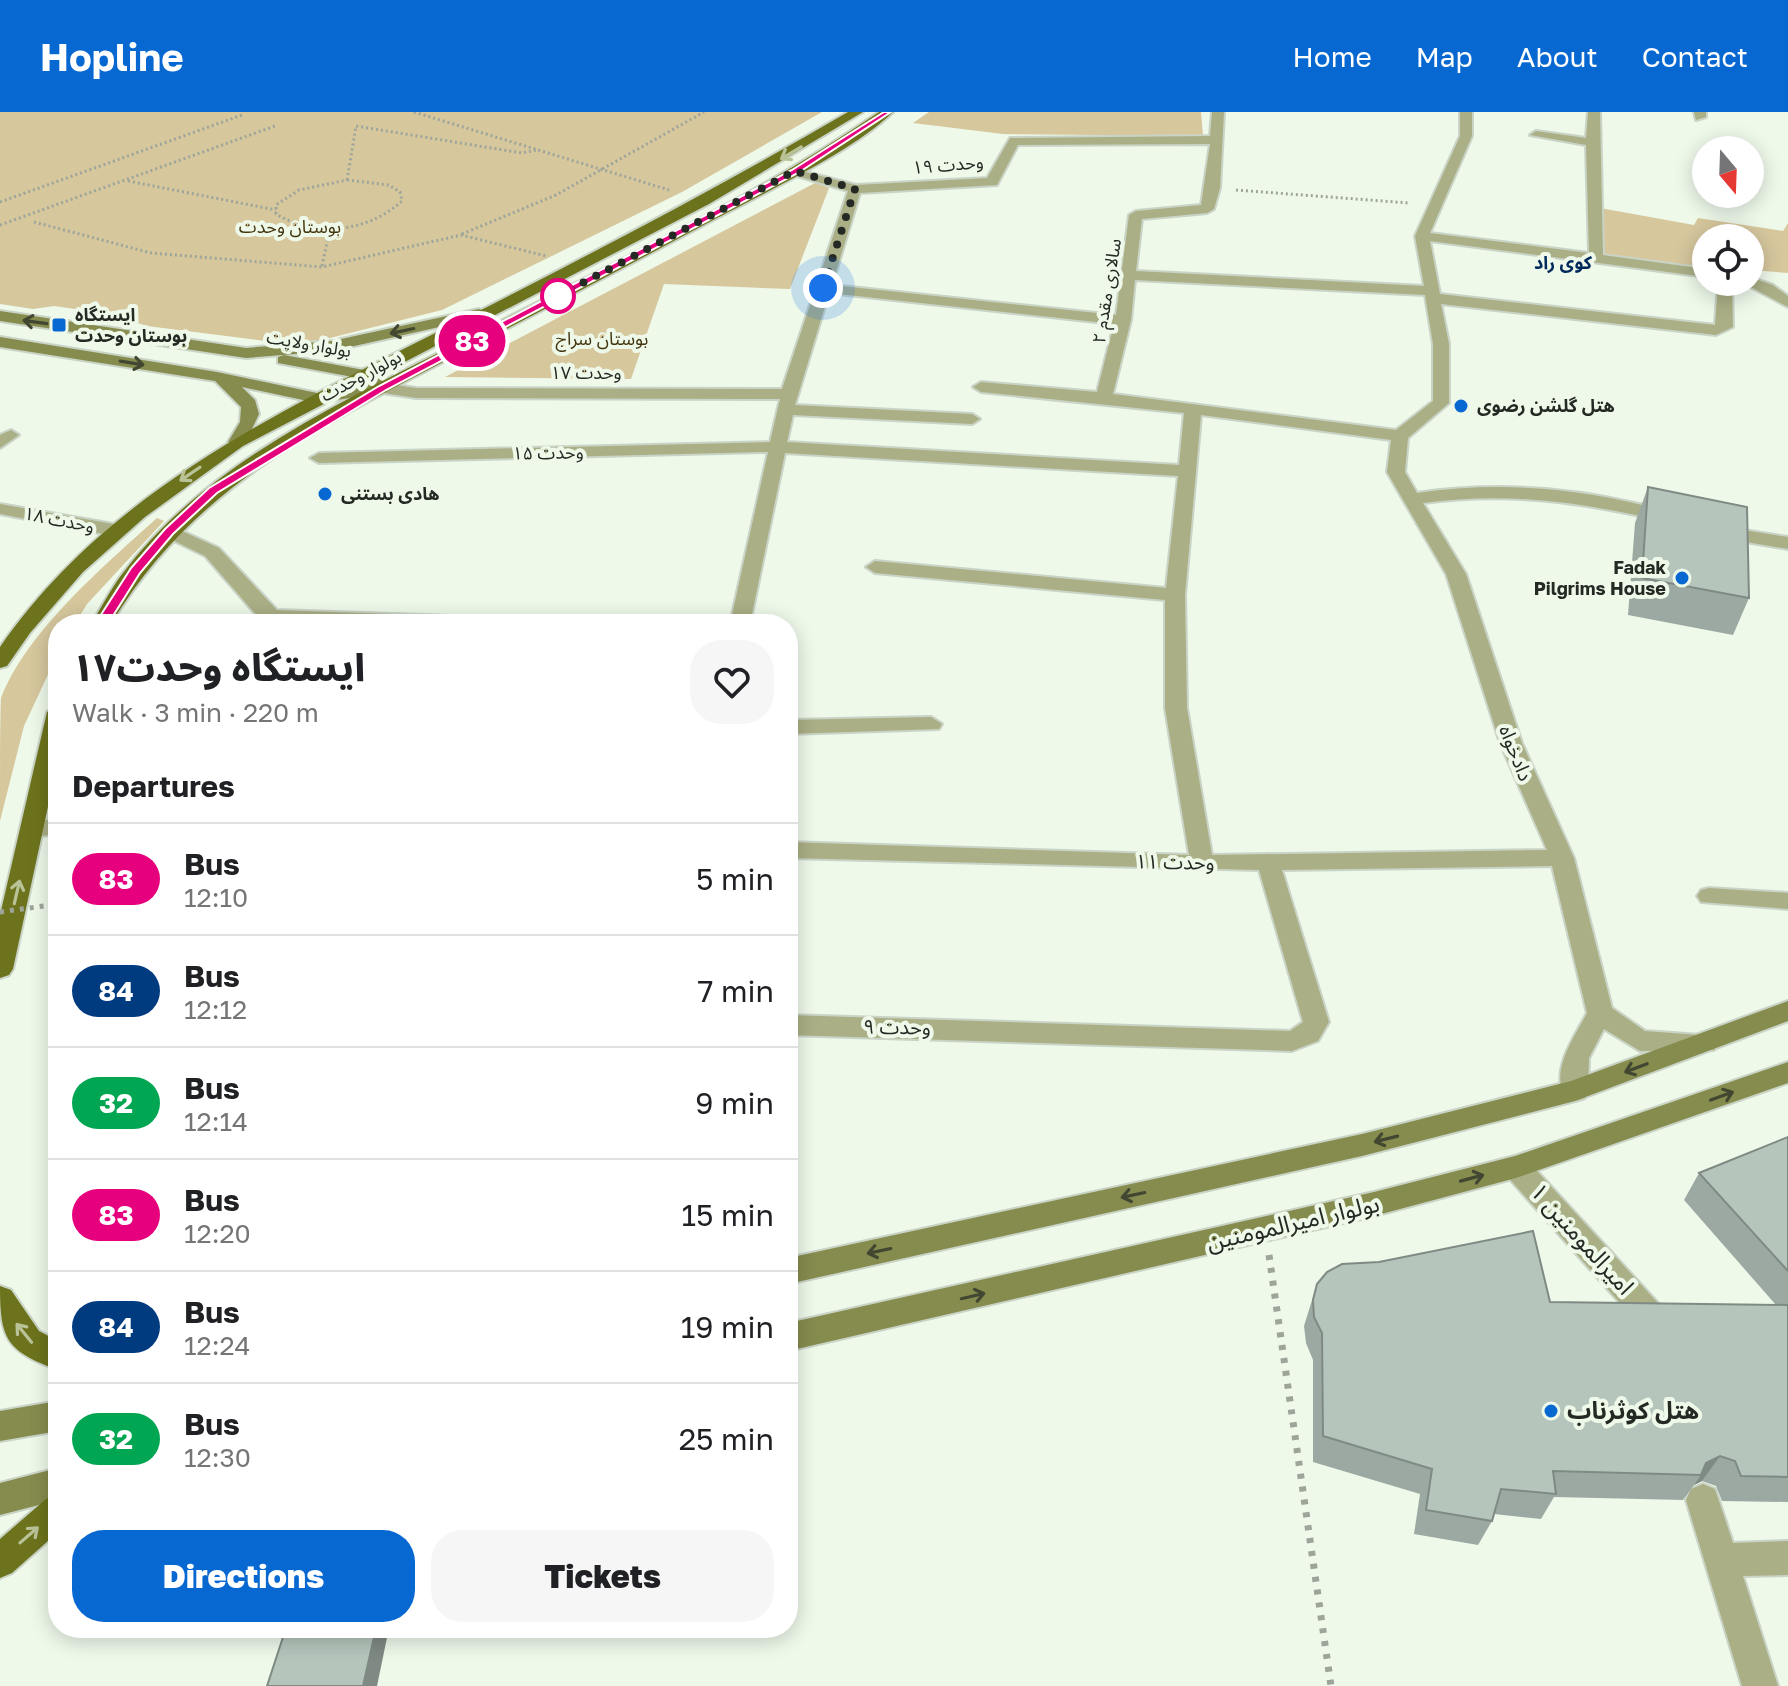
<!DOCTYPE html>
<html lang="en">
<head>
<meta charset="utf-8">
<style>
  :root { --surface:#fff; --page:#f6f6f6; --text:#202124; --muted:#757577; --line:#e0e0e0; --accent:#0768d1 }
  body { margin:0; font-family:"Golos Text","Noto Sans Arabic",sans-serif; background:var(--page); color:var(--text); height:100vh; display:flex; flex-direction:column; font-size:30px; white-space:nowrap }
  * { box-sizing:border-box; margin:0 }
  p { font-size:26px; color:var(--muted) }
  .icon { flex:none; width:44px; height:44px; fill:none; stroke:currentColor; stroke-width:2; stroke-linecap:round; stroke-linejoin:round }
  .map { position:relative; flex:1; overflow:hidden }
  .panel { position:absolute; left:48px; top:502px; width:750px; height:1024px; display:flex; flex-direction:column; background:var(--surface); border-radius:32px; box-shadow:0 4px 20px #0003 }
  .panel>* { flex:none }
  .badge { padding:0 16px; border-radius:26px; font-size:28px; line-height:52px }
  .needle { width:52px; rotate:161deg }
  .fabs { position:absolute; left:1692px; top:24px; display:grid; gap:16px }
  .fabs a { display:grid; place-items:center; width:72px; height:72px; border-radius:50%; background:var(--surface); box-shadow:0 4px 20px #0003; font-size:40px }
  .you { position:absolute; width:40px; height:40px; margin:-20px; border:6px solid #fff; border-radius:50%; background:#1a73e8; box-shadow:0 0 0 12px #1a73e833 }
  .map>.badge { position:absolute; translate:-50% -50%; box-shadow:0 0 0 4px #fff }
  h2 { padding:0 24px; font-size:30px; line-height:72px }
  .round { display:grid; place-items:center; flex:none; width:84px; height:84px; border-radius:32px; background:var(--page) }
  .summary { display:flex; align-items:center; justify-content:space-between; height:136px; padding:0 24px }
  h1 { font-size:38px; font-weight:800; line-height:60px }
  .button { display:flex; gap:16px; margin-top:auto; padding:16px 24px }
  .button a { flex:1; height:92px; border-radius:32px; background:var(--accent); color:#fff; font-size:32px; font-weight:800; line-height:92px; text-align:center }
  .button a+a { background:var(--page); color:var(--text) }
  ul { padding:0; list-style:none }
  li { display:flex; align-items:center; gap:24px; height:112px; padding:0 24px; border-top:2px solid var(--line) }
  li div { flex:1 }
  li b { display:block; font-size:30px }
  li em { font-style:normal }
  li .badge { min-width:88px; font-weight:700; text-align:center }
  header { display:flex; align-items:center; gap:48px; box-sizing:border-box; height:112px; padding:0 40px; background:var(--accent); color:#fff }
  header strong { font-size:38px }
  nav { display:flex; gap:44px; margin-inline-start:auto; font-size:28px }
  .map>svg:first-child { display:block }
  .green { fill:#d6c79d }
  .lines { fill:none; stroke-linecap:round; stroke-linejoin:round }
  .street-casing { stroke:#cad4c6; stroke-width:4 }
  .secondary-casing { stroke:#cad4c6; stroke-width:4 }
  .primary-casing { stroke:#cad4c6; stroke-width:4 }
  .path-far1 { stroke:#9da59a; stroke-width:3; stroke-dasharray:2 3; stroke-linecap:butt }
  .path { stroke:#9da59a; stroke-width:7; stroke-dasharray:5 8; stroke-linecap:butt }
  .street { fill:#aaaf86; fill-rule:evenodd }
  .secondary { fill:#868c4e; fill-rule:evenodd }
  .primary { fill:#6d731c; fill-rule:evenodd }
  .path-bridge { stroke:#9da59a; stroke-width:5; stroke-dasharray:4 6; stroke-linecap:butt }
  .wall { fill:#9ca9a2 }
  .shaded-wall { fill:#7f8a84 }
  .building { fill:#b5c5bc; stroke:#7f8a84; stroke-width:2 }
  .oneway { stroke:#bac398 }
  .oneway2 { stroke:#424731 }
  .line { fill:#e6007e; stroke:#fff; stroke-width:2 }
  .walk { stroke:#252924; stroke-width:8; stroke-dasharray:0 14.4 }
  .stop-dot { fill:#fff; stroke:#e6007e; stroke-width:4 }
  .poi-dot { fill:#0768d1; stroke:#eef9ea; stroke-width:3 }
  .labels { text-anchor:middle; stroke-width:8; stroke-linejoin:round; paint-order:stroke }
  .far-street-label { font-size:18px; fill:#252924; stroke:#eef9ea }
  .far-park-label { font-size:18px; fill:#43360f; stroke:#eef9ea }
  .far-neighbourhood-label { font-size:18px; font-weight:bold; fill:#00295b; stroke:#eef9ea }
  .far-poi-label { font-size:18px; font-weight:bold; fill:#252924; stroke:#eef9ea; text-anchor:start }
  .street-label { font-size:20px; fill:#252924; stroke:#eef9ea }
  .near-street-label { font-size:24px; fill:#252924; stroke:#eef9ea }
  .near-poi-label { font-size:24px; font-weight:bold; fill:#252924; stroke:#eef9ea; text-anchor:start }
</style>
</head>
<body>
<header>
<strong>Hopline</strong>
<nav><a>Home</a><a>Map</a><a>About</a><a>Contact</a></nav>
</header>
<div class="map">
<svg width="1788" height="1574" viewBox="0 0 1788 1574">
  <rect width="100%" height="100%" fill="#eef9ea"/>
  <g class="green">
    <polygon points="0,0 822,0 682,80 442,198 322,228 281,231 147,214 109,202 54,194 33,197 0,192"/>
    <polygon points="929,0 1201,0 1203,24 1003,22 913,11"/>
    <polygon points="817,70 829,76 790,177 664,172 631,267 445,265"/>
    <polygon points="1600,96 1694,113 1698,106 1783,119 1788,111 1788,161 1750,158 1750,126 1706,126 1706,156 1603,142"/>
    <path d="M157,406L164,409L87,492L75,512H58V541L24,614L0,709C0,685 0,603 1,586C27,519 105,453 157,406Z"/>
  </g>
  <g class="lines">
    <g class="street-casing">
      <g id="street">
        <path d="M1212,0H1224L1220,76L1214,97L1207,101L1142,107L1136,159L1424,174L1415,124L1460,24V0H1472V24L1430,121L1589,141L1586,33L1530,23L1536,19L1586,26L1588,0H1600L1603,143L1706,157V165L1430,129L1440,182L1715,213L1718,170H1732L1733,215L1716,223L1441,192L1449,232V291L1408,326L1405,360L1417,381C1507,368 1591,377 1677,402L1680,406L1671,411C1587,391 1510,379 1423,391L1466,462L1522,631L1574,746L1612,896L1645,919L1714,924L1718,931L1714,938L1640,939L1604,917L1589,946L1588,979L1585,986L1575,989L1565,986C1550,958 1574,926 1587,901L1552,754L1282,758L1329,910L1318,929L1292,939L788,923V903L1290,919L1303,910L1259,758L788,746V730L1189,743L1165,596V488L875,461L866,455L875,449L1166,476L1178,364L785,341L750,512H730L768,340L319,351L310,346L319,341L770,330L780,287L416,286L383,281L375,276L383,271L416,276L782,277L848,79L790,62V56L856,73L987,66L1010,26L1210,24ZM1210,32L1201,93L1136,99L1129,103L1116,203L832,173L860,81L997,73L1018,33ZM1135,168L1425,183L1433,232V289L1396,318L1113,282L1131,208ZM829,181L1114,212L1097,280L981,270L973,275L981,280L1184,301L1179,353L787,330L793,303L972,312L980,307L972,302L795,293ZM1201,303L1391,328L1387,360L1446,462L1500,631L1547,738L1212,743L1187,596L1185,483Z"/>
        <polygon points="1694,0 1706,0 1706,5 1696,8"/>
        <polygon points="1750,165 1773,173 1788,184 1788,195 1745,172 1750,170"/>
        <polygon points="11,318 19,323 0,336 0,323"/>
        <polygon points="0,392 119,413 128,419 119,425 0,402"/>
        <polygon points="169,413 219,436 277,498 508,506 518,512 264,512 205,444 162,423 160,419"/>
        <polygon points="1718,414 1788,425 1788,437 1711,424 1709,420"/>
        <polygon points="931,605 942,612 939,617 788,622 788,608"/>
        <polygon points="58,706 58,722 32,725 21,717 24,712"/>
        <polygon points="1709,776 1788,781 1788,797 1701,790 1697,784 1701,778"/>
        <polygon points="1516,1044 1526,1047 1658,1191 1662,1200 1658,1209 1647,1213 1636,1209 1506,1063 1502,1055 1506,1047"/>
        <polygon points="1703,1372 1715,1377 1733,1431 1788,1429 1788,1463 1743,1464 1778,1574 1742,1574 1686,1388 1691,1377"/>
      </g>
    </g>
    <g class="secondary-casing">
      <g id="secondary">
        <polygon points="479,197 484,199 484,205 332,239 246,246 0,209 0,199 246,236 332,229"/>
        <polygon points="0,225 217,260 317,281 368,273 358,266 278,251 278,245 284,243 369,259 391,276 383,281 317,291 242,275 255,288 259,302 246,330 237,335 228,330 240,310 241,295 215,269 0,235"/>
        <polygon points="1788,889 1788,909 1575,989 1362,1044 788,1172 788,1146 1362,1022 1571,969"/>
        <polygon points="1788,950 1788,971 1516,1066 1374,1104 788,1239 788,1211 1374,1080 1515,1044"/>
        <polygon points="58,1289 58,1319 0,1329 0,1299"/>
        <polygon points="58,1356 58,1388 0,1403 0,1371"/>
      </g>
    </g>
    <g class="primary-casing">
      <g id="primary">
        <path d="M848,0H863L709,92L243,334L145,405L83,460L30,521L7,554L0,556V535C115,369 301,290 475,201C601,137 726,71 848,0Z"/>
        <path d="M879,0H893C855,38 766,80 717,106C635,150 553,193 470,236C328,311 197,369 111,512H91C102,495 111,476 123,461C206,351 340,291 460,230C600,157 748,90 879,0Z"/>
        <polygon points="58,594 58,648 13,857 9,863 0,866 0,803 47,600"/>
        <path d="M0,1174L11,1178L39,1219L58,1229V1258C6,1239 0,1227 0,1174Z"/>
        <polygon points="58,1382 58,1420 12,1461 0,1466 0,1427 46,1387"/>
      </g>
    </g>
    <g class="path-far1">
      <polyline points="414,0 669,78"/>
      <path d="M347,68L389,73L400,80L402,89C368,120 316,126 276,102V93L299,78Z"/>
      <polyline points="347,68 356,14 522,41 537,38"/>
      <polyline points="128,69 276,98"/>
      <polyline points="1236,78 1409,91"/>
      <polyline points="0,90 242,3"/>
      <polyline points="34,110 151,141 322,155 461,123 546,144"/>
      <polyline points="0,113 275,14"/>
      <polyline points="462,122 556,83 704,0"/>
      <polyline points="322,154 330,116"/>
    </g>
    <polyline class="path" points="1269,1143 1331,1574"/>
    <use href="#street" class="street"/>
    <use href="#secondary" class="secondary"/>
    <use href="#primary" class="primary"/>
    <polyline class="path-bridge" points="0,800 58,792"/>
  </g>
  <g class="wall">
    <polygon points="1648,375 1749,486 1733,523 1628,503 1635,411"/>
    <polygon points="1788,1025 1788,1390 1722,1389 1716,1374 1702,1369 1694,1373 1683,1388 1554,1385 1541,1407 1494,1402 1492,1409 1478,1433 1414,1422 1420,1382 1313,1350 1313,1248 1306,1231 1304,1214 1317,1172 1550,1190 1776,1193 1684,1088 1699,1061"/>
  </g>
  <g class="shaded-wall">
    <polygon points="1720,1344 1702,1369 1694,1373 1701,1363 1706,1351"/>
    <polygon points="376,1516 389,1516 377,1574 363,1574"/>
  </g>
  <g class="building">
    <polygon points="1648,375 1747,395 1749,486 1642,466"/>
    <polygon points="1788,1025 1788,1159 1699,1061"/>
    <polygon points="1533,1119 1550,1190 1788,1193 1788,1365 1741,1364 1735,1349 1720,1344 1706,1351 1701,1363 1553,1359 1556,1382 1501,1377 1492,1409 1426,1398 1432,1357 1323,1324 1322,1221 1314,1205 1313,1188 1317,1172 1327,1160 1342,1152 1379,1150"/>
    <polygon points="286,1516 376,1516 363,1574 267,1574"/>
  </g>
  <defs><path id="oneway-shaft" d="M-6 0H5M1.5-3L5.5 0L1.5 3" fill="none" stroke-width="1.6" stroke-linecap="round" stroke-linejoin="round" transform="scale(2)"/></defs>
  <g class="oneway">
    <use href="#oneway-shaft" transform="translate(791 41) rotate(149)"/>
    <use href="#oneway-shaft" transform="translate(190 362) rotate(146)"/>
    <use href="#oneway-shaft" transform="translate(17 780) rotate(-77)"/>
    <use href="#oneway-shaft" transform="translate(24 1221) rotate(-129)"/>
    <use href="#oneway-shaft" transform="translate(29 1423) rotate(-41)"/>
  </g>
  <g class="oneway2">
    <use href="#oneway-shaft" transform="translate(35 210) rotate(-172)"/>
    <use href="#oneway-shaft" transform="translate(402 219) rotate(168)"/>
    <use href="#oneway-shaft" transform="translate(132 251) rotate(9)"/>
    <use href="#oneway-shaft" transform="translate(1636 956) rotate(159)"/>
    <use href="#oneway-shaft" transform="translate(1722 984) rotate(-20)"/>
    <use href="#oneway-shaft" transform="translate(1386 1027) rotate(166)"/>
    <use href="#oneway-shaft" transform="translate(1472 1066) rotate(-15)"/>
    <use href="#oneway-shaft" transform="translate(1133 1083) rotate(168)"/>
    <use href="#oneway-shaft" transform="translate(879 1139) rotate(168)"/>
    <use href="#oneway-shaft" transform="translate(973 1184) rotate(-13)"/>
  </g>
  <polygon class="line" points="884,0 891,0 798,61 386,278 217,381 173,422 140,461 106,515 95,512 131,456 165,417 209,376 379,274 792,58"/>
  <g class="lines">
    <polyline class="walk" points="558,184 795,59 855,77 823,176"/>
  </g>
  <circle class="stop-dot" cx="558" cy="184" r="16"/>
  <g class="poi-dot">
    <rect x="51" y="205" width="16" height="16" rx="4"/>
    <circle cx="1461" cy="294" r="8"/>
    <circle cx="325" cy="382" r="8"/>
    <circle cx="1682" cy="466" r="8"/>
    <circle cx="1551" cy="1299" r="8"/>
  </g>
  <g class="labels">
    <g class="far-street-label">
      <text transform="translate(948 53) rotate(-5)" y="6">وحدت ۱۹</text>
      <text transform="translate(1107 179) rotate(-81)" y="6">سالاری مقدم ۲</text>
      <text transform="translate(309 232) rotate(10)" y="6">بولوار ولایت</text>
      <text x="586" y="267">وحدت ۱۷</text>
      <text transform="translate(361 264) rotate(-28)" y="6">بولوار وحدت</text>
      <text transform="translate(548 341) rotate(-1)" y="6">وحدت ۱۵</text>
      <text transform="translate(59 408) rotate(11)" y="6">وحدت ۱۸</text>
    </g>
    <g class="far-park-label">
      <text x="290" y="121">بوستان وحدت</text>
      <text x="602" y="233">بوستان سراج</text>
    </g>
    <g class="far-neighbourhood-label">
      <text x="1563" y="157">کوی راد</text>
    </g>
    <g class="far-poi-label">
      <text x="75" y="209">ایستگاه<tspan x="75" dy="21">بوستان وحدت</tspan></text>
      <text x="1477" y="300">هتل گلشن رضوی</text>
      <text x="341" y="388">هادی بستنی</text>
      <text x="1666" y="462" text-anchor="end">Fadak<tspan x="1666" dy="21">Pilgrims House</tspan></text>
    </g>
    <g class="street-label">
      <text transform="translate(1516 641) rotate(68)" y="7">دادخواه</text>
      <text transform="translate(1175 750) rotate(1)" y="7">وحدت ۱۱</text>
      <text transform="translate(897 915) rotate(1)" y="7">وحدت ۹</text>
    </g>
    <g class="near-street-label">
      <text transform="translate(1293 1111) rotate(-13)" y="8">بولوار امیرالمومنین</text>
      <text transform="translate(1582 1127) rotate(48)" y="8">امیرالمومنین ۱</text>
    </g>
    <g class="near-poi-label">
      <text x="1567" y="1307">هتل کوثرناب</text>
    </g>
  </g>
</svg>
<div class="fabs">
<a><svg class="needle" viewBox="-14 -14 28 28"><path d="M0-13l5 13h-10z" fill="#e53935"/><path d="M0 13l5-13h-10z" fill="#757577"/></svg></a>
<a><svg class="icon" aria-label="locate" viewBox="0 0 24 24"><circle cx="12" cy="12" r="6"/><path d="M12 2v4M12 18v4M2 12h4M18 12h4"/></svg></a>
</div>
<div class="you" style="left:823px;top:176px"></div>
<b class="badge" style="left:472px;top:229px;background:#e6007e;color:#fff">83</b>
<section class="panel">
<div class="summary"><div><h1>ایستگاه وحدت۱۷</h1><p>Walk · 3 min · 220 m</p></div><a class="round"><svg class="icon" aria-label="heart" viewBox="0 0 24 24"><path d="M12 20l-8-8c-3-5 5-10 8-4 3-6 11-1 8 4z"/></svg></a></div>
<h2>Departures</h2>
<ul>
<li><span class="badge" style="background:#e6007e;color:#fff">83</span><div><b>Bus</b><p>12:10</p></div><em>5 min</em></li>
<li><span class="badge" style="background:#003b80;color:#fff">84</span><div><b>Bus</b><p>12:12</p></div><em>7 min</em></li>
<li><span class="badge" style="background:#00a651;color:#fff">32</span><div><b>Bus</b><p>12:14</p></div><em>9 min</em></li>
<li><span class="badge" style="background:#e6007e;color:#fff">83</span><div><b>Bus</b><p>12:20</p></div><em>15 min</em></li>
<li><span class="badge" style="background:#003b80;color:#fff">84</span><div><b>Bus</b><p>12:24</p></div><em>19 min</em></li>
<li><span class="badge" style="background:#00a651;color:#fff">32</span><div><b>Bus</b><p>12:30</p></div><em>25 min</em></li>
</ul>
<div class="button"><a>Directions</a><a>Tickets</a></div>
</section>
</div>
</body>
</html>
